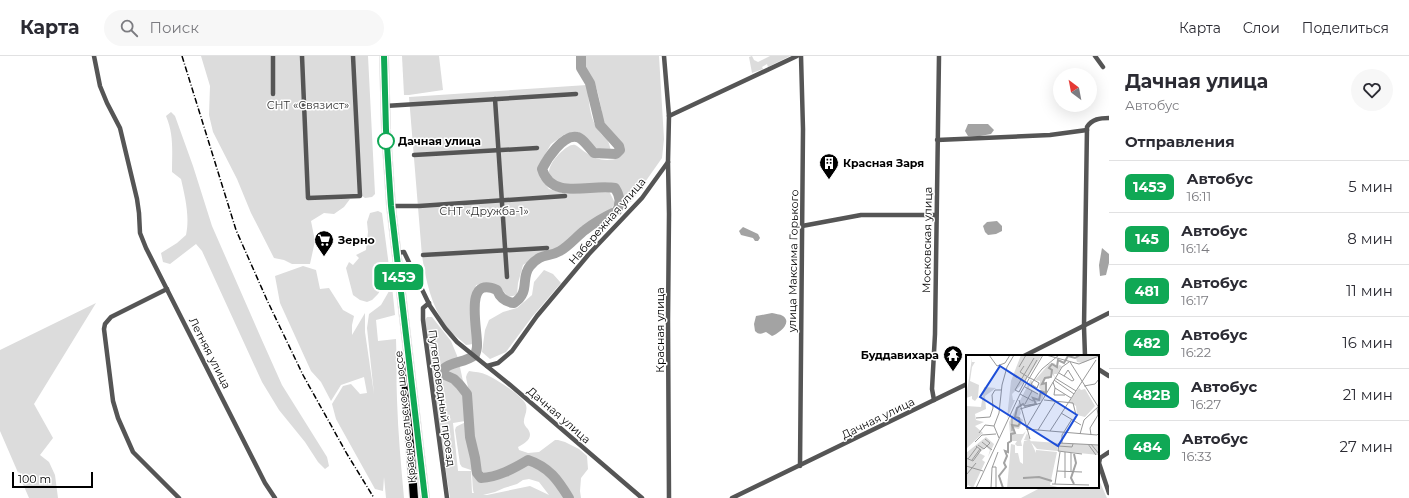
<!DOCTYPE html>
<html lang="ru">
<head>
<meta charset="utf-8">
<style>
  :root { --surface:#fff; --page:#f7f7f7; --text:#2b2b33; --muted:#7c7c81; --line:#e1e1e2 }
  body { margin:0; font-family:Montserrat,sans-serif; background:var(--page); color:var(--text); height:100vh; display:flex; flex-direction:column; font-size:15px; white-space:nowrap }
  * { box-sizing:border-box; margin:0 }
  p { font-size:13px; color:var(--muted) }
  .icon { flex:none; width:22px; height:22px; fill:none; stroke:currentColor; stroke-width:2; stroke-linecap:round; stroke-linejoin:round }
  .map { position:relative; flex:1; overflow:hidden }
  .sheet { display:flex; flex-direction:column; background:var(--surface); width:300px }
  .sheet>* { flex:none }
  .badge { padding:0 8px; border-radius:6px; font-size:14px; line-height:26px }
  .needle { width:26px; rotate:328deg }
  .tools { position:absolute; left:1053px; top:12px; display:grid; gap:8px }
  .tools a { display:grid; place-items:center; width:44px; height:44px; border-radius:50%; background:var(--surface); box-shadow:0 4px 16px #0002; font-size:20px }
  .scale { position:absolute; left:12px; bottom:10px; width:81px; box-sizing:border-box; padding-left:4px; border:2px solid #000; border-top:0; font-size:11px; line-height:14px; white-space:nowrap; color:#000; -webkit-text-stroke:3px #fff; paint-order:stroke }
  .map>.badge { position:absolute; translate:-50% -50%; box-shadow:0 0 0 2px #fff }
  h2 { padding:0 16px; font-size:15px; line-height:36px }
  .round { display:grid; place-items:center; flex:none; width:42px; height:42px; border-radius:21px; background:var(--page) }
  .summary { display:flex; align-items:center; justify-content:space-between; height:68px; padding:0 16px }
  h1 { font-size:19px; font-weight:700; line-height:30px }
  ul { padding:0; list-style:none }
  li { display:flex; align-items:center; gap:12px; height:52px; padding:0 16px; border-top:1px solid var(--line) }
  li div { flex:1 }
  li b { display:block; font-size:15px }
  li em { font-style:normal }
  li .badge { min-width:44px; font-weight:700; text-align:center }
  header { display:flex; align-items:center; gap:24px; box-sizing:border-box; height:56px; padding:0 20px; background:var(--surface); border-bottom:1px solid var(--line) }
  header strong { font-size:19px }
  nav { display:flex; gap:22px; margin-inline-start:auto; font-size:14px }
  .search { width:280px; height:36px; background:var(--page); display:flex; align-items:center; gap:10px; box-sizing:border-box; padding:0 14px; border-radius:22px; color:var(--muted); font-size:15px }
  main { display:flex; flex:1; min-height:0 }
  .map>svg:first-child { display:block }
  .green { fill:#dcdcdc; fill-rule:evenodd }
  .water { fill:#a3a3a3 }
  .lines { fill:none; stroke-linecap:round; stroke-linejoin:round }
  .river { stroke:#a3a3a3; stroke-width:10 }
  .highway-casing { stroke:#dbdbdb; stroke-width:10 }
  .street { stroke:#555; stroke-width:4.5 }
  .highway { stroke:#000; stroke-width:8 }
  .rail { stroke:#000; stroke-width:1.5; stroke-dasharray:6 2 1 2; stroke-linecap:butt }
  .line-casing { stroke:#fff; stroke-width:9 }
  .line { stroke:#10a855; stroke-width:6 }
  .stop-dot { fill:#fff; stroke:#10a855; stroke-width:2 }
  .labels { text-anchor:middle; stroke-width:3; stroke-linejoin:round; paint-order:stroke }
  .park-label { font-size:11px; fill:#333; stroke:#fff }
  .stop-label { font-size:11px; font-weight:bold; fill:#000; stroke:#fff; text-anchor:start }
  .poi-label { font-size:11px; font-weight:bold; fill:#000; stroke:#fff; text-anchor:start }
  .street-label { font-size:11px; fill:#000; stroke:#fff }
  .inset-river { fill:none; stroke:#a3a3a3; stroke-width:2 }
  .inset-road { fill:none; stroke:#999; stroke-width:1 }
  .view { fill:#1d4ed8; fill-opacity:0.15; stroke:#1d4ed8; stroke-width:2 }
  .inset-edge { fill:none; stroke:#000; stroke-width:2 }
</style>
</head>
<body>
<header>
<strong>Карта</strong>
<div class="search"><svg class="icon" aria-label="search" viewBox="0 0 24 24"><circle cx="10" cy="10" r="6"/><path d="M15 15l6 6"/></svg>Поиск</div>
<nav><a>Карта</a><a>Слои</a><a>Поделиться</a></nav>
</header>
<main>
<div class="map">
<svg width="1109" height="442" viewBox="0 0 1109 442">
  <rect width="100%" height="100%" fill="#fff"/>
  <g class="green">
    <polygon points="201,0 368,0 375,138 372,141 365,142 361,139 344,143 350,143 344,151 334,158 324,157 311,165 315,185 310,208 292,208 284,204 274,202 251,157 237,123 213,76 209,59 210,30"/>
    <polygon points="402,0 439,0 443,34 409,39 404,39"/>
    <path d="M585,0H659L664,83L662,102L631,146L625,143C618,116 596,130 578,132C567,133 557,128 549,122C548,117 549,112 552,107C555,102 568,87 575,89C578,90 582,94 585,96C595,104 607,106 619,102C629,87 608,80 603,69C602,65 602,60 602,56C600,48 599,39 596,31C590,18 583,17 585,0Z"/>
    <polygon points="752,0 754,4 758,6 770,0 790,0 768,11 767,8 762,11 763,13 752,17 749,1"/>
    <path d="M587,29C589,43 589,60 597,72C604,84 608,79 611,95L593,92L579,79L565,78L551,88L539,109L540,122L549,133L566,138L609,135L615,147L609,156L586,170L558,192L538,199L523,209L518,227L517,239L508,241C497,226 493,226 476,229L472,248L473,288L466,289C460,283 451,277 446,270C431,249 426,225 422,200L409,41Z"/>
    <path d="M171,56L175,60L193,110L212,170L261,282L282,329L327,401L329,410L325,413L318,406L305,386L279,354L262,326L202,195L196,188L170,208L163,206L161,197L177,187L186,179C190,160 185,141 181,123L172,116C172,95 174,79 166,60Z"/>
    <polygon points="378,155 382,157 390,218 378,238 372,244 367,246 360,244 353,239 346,212 349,206 353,209 359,202 356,199 366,194 368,176 367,166 370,157"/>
    <path d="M303,210L316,214L320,233L329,232L343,254L354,260L352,269V279L365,257V276L374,338L367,272L369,258L381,249L392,230L395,259L376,264L378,285L396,283C397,303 396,323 397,344C398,377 401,409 404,442H386L384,421L383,435L375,433L336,363L332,348L343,330L351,328L360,338L367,337L364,321L341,329L331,345L321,326L311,315L280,247L275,220Z"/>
    <polygon points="544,214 553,218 561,227 532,261 506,296 490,303 482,296 485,274 489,264 503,256 517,252 532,239 534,226"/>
    <polygon points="96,247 34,348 53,382 40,399 49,406 55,419 58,442 29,442 0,375 0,294"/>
    <path d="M427,261H432L451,285L458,302L466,339L465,365L453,367L458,415H471L472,437H474C472,434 473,420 471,414L462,411L460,408L455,374L456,371C460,368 468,366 471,363C476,357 467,329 466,321L467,318L469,315C475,316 481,316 487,319C496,323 523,340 526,349C528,356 523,361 524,367C525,371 528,372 529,375C533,383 524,388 518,391L519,394L528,397L539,396L555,384H558L565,386L579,393L587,400L588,413L581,422L580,435L581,442H450L423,267ZM529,423L539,426L549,439L530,430L487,439H483L495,436L504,432L517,428L523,424Z"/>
    <polygon points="1098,422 1107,442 1021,442 1042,431 1098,431"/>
  </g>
  <g class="water">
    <polygon points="968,68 988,68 994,74 991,78 980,80 968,80 965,75"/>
    <polygon points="997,165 1002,170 1002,175 996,178 988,179 985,176 983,170 987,166"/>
    <polygon points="743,171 758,178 760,182 758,185 755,185 753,182 741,179 739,175"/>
    <polygon points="1102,192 1109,198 1109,207 1106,219 1100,220 1099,209"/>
    <path d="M772,257C775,258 780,258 783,260C793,267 778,278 772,280L766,276C761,278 759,279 755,275L754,268L756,260Z"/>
  </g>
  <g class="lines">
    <path class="river" d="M569,442C558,424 549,411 528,404C513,413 498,421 481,422L477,417L475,402L470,381L467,338L460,329L454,323L445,319L442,314C453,304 463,308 475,299C476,296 477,293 477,290C478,274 463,218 497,234C500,242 505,246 514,247C531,236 520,222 530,210C542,196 548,202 560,195C569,190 577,180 585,174C595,166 606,160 617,155C621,146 620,140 615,132C592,127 552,146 542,113C547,103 563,78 577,81C583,82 589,92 594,97L616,98L620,94L619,90L600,69L590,27L581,12V0"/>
    <g class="highway-casing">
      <g id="highway">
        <polyline points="384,0 386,74 391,150 425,442"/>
        <polyline points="406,309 405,320 414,442"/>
      </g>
    </g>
    <g class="street">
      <polyline points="94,0 100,30 107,47 120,72 137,143 139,157 140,177 146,192 265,427 275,442"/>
      <polyline points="273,0 273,38"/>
      <polyline points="302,0 308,142 360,140 353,0"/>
      <polyline points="664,0 669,60 668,106 669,158 668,264 669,442"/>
      <polyline points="1095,0 1103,11"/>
      <polyline points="495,43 507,221"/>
      <polyline points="385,50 576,38"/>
      <polyline points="669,60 797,0"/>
      <polyline points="937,84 1050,79 1087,74"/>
      <polyline points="414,99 537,92"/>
      <polyline points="391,150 419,150 565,140"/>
      <polyline points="802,170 861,159 936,159"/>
      <polyline points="396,197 404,196 430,250 445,272 457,286 509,328 642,442"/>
      <polyline points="423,199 547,192"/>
      <polyline points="167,233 111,261 105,268 104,273 113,345 118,362 133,396 179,442"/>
      <polyline points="429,247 423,252 423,264 447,442"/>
      <polyline points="1024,300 1109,257"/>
      <path d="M1085,300L1084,271L1087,71C1092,63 1100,62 1109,62"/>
      <polyline points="487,310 498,307 512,295 537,260 589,198 642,142 668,106"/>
      <polyline points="1098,313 1109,320"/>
      <polyline points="934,344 932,333 935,278 939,0"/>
      <polyline points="1109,396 1100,402 1099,407 1109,437"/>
      <polyline points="800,410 803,73 801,0"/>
      <polyline points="732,442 967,328"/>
    </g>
    <use href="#highway" class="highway"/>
    <polyline class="rail" points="182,0 236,174 267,244 303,319 347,398 374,442"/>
  </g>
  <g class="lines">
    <g class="line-casing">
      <polyline id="line" points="384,0 386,74 391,150 425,442"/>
    </g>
    <use href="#line" class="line"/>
  </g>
  <defs>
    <g id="building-pin" transform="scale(1)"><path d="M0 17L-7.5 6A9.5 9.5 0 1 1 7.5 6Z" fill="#000" stroke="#fff"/><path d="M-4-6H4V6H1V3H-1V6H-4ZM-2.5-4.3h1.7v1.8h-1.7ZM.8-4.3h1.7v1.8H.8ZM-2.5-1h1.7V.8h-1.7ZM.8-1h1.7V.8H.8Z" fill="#fff"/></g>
    <g id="supermarket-pin" transform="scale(1)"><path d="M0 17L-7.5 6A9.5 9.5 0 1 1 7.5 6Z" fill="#000" stroke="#fff"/><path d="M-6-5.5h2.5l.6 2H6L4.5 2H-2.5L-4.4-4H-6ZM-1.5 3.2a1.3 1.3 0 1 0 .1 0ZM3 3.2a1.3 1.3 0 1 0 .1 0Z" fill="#fff"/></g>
    <g id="temple-pin" transform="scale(1)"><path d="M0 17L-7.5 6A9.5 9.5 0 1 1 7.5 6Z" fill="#000" stroke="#fff"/><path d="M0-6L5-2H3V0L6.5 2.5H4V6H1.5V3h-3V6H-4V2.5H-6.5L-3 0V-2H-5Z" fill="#fff"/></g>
  </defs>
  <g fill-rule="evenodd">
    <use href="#building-pin" x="829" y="107"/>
    <use href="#supermarket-pin" x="324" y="184"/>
    <use href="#temple-pin" x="953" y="299"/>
  </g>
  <circle class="stop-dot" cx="386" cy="85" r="8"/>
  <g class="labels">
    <g class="park-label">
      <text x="308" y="53">СНТ «Связист»</text>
      <text x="484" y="159">СНТ «Дружба-1»</text>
    </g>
    <g class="stop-label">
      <text x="398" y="89">Дачная улица</text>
    </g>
    <g class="poi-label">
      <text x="843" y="111">Красная Заря</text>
      <text x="338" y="188">Зерно</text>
      <text x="939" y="303" text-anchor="end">Буддавихара</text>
    </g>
    <g class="street-label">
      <text transform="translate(607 165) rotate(-49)" y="4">Набережная улица</text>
      <text transform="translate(927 184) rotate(-89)" y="4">Московская улица</text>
      <text transform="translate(793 205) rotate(-89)" y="4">улица Максима Горького</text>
      <text transform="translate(660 274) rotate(-90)" y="4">Красная улица</text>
      <text transform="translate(210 297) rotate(63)" y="4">Летняя улица</text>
      <text transform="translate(442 342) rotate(82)" y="4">Путепроводный проезд</text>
      <text transform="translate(559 359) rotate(41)" y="4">Дачная улица</text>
      <text transform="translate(405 361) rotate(-96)" y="4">Красносельское шоссе</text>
      <text transform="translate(878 362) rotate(-26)" y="4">Дачная улица</text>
    </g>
  </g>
  <g transform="translate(966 299)">
    <rect width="133" height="133" fill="#fff"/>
    <path d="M55,0H76L60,25L46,39L47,45H49L41,63L45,26ZM114,0H133V1L117,8L111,7L110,3ZM6,3V7H9L6,12L4,26L13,30L12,42L9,46L6,44V41L0,43ZM88,8L92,12L93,10L96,11L91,19H88L89,23L85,17L83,24L79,23L76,29L80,28L79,38L73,33L74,26L69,25L83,9ZM65,24L67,29H64L63,33L73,39L72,43L75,36L78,38L76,46L53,51L55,58L53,62L57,65L53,74L48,73L49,78L44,79L43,67ZM18,32L30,33L19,41L20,54L9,59L10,65L18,67L9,71L17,78L0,94V51L15,52ZM113,33L115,35L119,34L129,51L119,62L111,60L110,51L103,47ZM60,76L55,86L56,91H51L49,89L51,86H45L46,79H57ZM61,78L70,98V95L91,97L84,130L95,133H41L45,89L49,90V98H52L54,107L57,109V91L58,86L62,85H58ZM20,82L28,89L22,102L24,95L20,92L13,98L19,101L16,105L19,107L7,133L2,130L0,133V98ZM64,86L92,88L91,96L71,94ZM93,88L133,90V100L92,96Z" fill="#dcdcdc"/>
    <path class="inset-river" d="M108,99L110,108L105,123L108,129M57,123L73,122L86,126M37,133L33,121L40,112L38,108L41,101L39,96L42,97V88L45,86V79L49,78L46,70L52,71L54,68L53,63L49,62L51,53L57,49L59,51L70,49L67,43L73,45L75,36L80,38V28L76,29L79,23L85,22L86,15L83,13L86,9L91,12L92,5L98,8L102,1L109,3L114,0"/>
    <path class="inset-road" d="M23,0L31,11L39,8L44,0M80,0L113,9L133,1M104,7L133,53M58,11L54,17L62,22L68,25L73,28L71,33L65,29L68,25L72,19L76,14L93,0M53,12L60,0M93,18L98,21L100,22L106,26L108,25L102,15L98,21M62,21L71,5M61,22L53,37L49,35L68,3M89,23L110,36M88,25L108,39M87,27L89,33L105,43M118,31L129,29L133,24M59,32L72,39M89,33L88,40H99M54,39L67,46M53,45L64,84M78,45L107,48L110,60M59,49L66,36M54,54L75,48M95,58L115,70M46,61V76M10,63L24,62L27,53L26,40L29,35H35M60,73L96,12L103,7M60,74L131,80L133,78M72,75L90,46M84,76L130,5M13,78L19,70L28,71M114,79L118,65L133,51M125,80L124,73L132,60L131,53M33,83L28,71L33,58L36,30L41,12L48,0M9,87L16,80L30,79M16,87L26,95M96,88V80L106,64M122,89L130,100M125,89L133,99M12,90L18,94L24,88L19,84M92,91L106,92L107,89M116,99L92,96L93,88L133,90M0,103L7,106L15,95L10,91M2,104L11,92M6,105L14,94M0,111L17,116M26,112H30V132M91,116L116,117M105,117V98M1,119L10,108M99,123V97M86,129L123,130M89,129L94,97M10,133L54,39L77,0M25,133L26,113L32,97"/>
    <path class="view" d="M34,11L111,60L92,91L14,42Z"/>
    <rect width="133" height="133" class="inset-edge"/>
  </g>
</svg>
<div class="tools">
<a><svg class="needle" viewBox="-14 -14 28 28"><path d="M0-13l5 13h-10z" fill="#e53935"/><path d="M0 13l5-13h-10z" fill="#7c7c81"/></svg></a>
</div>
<div class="scale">100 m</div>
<b class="badge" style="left:399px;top:221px;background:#10a855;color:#fff">145Э</b>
</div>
<section class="sheet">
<div class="summary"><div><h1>Дачная улица</h1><p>Автобус</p></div><a class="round"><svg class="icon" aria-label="heart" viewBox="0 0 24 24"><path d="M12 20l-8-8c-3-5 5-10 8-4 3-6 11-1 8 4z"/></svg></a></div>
<h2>Отправления</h2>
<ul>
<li><span class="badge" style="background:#10a855;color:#fff">145Э</span><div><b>Автобус</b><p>16:11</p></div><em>5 мин</em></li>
<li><span class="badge" style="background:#10a855;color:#fff">145</span><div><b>Автобус</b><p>16:14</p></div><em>8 мин</em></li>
<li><span class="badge" style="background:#10a855;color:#fff">481</span><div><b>Автобус</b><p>16:17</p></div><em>11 мин</em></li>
<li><span class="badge" style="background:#10a855;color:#fff">482</span><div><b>Автобус</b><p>16:22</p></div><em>16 мин</em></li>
<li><span class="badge" style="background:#10a855;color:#fff">482В</span><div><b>Автобус</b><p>16:27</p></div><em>21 мин</em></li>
<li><span class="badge" style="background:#10a855;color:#fff">484</span><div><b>Автобус</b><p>16:33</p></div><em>27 мин</em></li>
</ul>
</section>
</main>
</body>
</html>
